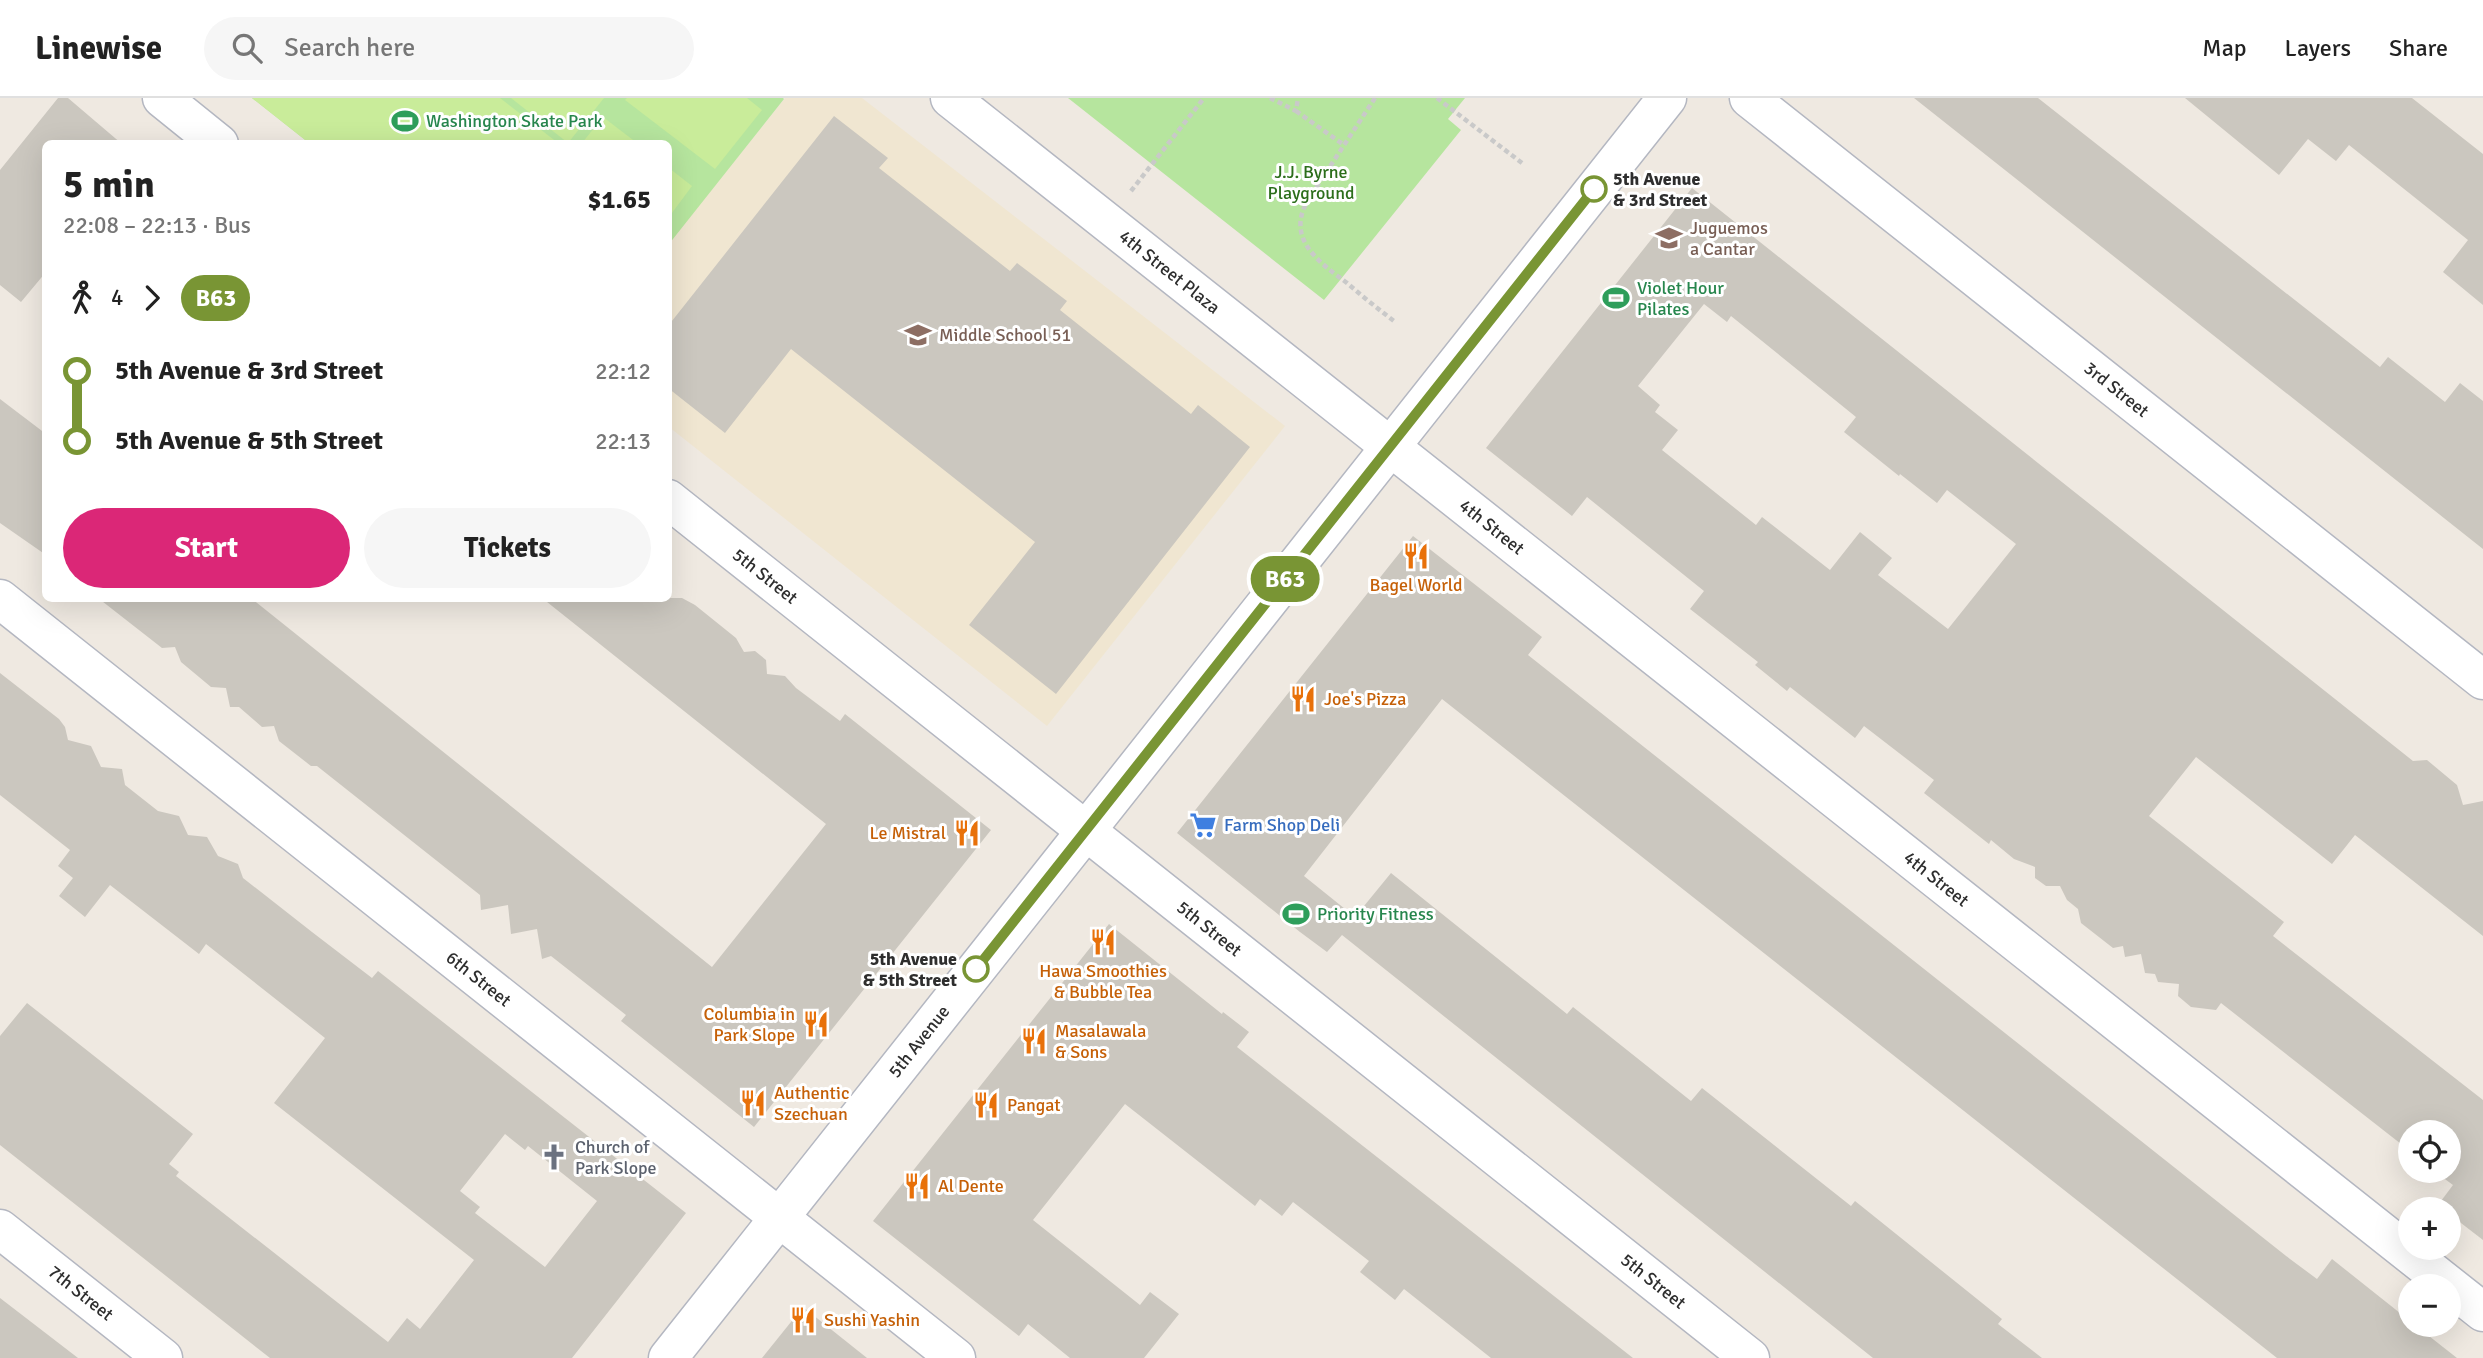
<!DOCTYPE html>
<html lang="en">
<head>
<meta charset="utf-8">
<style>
  :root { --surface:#fff; --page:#f6f6f6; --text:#222; --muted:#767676; --line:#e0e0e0; --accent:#db2777 }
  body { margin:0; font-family:Signika,sans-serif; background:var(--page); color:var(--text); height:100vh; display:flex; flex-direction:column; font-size:26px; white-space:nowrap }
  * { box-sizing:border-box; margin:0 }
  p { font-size:23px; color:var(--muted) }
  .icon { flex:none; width:38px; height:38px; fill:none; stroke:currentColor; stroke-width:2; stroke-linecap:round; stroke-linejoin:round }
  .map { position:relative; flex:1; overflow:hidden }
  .details { position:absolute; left:42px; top:42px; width:630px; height:462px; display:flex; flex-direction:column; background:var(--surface); border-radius:10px; box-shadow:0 7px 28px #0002 }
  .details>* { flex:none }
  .badge { padding:0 14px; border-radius:23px; font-size:24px; line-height:46px }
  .fabs { position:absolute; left:2398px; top:1022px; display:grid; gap:14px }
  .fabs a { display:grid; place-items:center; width:63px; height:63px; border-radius:50%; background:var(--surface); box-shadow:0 7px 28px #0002; font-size:35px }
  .map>.badge { position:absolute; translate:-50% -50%; box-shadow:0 0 0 4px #fff }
  .legs { display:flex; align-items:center; gap:10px; height:77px; padding:0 21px; font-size:23px }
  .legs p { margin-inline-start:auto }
  .summary { display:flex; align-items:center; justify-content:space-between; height:119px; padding:0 21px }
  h1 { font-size:38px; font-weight:800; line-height:52px }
  .cta { display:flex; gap:14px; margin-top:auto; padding:14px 21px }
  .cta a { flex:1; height:80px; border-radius:42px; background:var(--accent); color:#fff; font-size:28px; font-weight:800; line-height:80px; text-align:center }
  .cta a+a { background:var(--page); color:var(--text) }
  ul { padding:0 21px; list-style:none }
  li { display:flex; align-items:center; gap:24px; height:70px; font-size:26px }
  li i { display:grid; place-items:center; width:10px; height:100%; margin:0 9px; background:currentColor }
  li i::after { content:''; width:18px; height:18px; margin:-9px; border:5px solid; border-radius:50%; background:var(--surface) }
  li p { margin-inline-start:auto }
  li:first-child i { background:linear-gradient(#0000 50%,currentColor 0) }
  li:last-child i { background:linear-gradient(currentColor 50%,#0000 0) }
  header { display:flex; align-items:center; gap:42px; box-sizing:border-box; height:98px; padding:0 35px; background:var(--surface); border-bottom:2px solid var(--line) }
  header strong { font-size:33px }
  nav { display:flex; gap:38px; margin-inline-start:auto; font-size:24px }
  .search { width:490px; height:63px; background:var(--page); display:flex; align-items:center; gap:18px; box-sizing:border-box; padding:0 24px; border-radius:38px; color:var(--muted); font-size:26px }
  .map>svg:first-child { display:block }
  .education { fill:#f0e6d1 }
  .green { fill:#b6e59e }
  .pitch { fill:#c9ec9a }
  .building { fill:#cbc7bf; fill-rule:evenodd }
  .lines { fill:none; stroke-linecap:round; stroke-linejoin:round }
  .street-casing { stroke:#b4b7c1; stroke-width:41 }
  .secondary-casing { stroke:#b4b7c1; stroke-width:41 }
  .path { stroke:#c9c9c9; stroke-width:4.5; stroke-dasharray:5 3.5; stroke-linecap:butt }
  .street { stroke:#fff; stroke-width:38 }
  .secondary { stroke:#fff; stroke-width:38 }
  .line-1-casing { stroke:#fff; stroke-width:16 }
  .line-1 { stroke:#799534; stroke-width:10 }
  .stop-1-dot { fill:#fff; stroke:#799534; stroke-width:3.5 }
  .labels { text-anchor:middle; stroke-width:6; stroke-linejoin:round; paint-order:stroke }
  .leisure-label { font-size:18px; fill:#27864d; stroke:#fff; text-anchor:start }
  .park-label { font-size:18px; fill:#2c6e1b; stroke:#fff }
  .stop-label { font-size:18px; font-weight:bold; fill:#2e2e2e; stroke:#fff; text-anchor:start }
  .education-label { font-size:18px; fill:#785e54; stroke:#fff; text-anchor:start }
  .street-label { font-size:18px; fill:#2e2e2e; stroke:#fff }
  .food-label { font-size:18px; fill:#c56008; stroke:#fff; text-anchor:start }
  .shop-label { font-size:18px; fill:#366cbe; stroke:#fff; text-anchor:start }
  .worship-label { font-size:18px; fill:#5b616d; stroke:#fff; text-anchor:start }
</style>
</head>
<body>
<header>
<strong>Linewise</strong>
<div class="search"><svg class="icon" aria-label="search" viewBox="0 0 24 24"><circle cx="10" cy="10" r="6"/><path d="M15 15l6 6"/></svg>Search here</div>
<nav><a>Map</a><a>Layers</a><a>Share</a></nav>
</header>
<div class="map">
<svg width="2483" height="1260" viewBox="0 0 2483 1260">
  <rect width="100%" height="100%" fill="#efe9e1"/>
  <polygon class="education" points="785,0 862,0 1285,328 1047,628 669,329 668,146"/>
  <g class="green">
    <polygon points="252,0 783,0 784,1 669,146 668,46 309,45"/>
    <polygon points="1068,0 1465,0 1448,21 1461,32 1324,202"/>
  </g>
  <g class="pitch">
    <polygon points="252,0 500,0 558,45 309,45"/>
    <polygon points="511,0 604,0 568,45"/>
    <polygon points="627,0 747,0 762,12 715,71 625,2"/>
    <polygon points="603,19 637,45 582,45"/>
    <polygon points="669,70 692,88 669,119"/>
  </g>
  <g class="building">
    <polygon points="58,0 68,0 122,46 46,46 46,174 21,204 0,187 0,72"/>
    <polygon points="1914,0 2038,0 2380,269 2388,259 2445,304 2460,285 2483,303 2483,451"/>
    <polygon points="2185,0 2412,0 2483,56 2483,207 2443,174 2468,142 2349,47 2336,63 2308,41 2279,77"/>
    <polygon points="834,18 888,60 879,70 1010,173 1017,165 1067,203 1060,212 1191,316 1198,307 1250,349 1056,596 969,527 1035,444 791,251 725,335 668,290 668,228"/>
    <path d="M1692,90L2413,663L2427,662L2457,687L2463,707L2483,703V838L2355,737L2332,766L2196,659L2149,718L2284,824L2273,838L2483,1002V1142L2448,1115V1111H2444L2438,1107L2453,1087L2434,1073H2448V1034H2410V1053L2221,905L2216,912L2191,909L2178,898L2179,886L2158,884L2155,876L2145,875L2141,856L2125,859L2123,848L2113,850L2081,825L2078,811L2067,802L2060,788H2046L2035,780V769L2014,761L1991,742L1989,746L1924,695L1934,682L1864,628L1855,640L1790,589L1787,593L1755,567L1758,564L1690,511L1704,493L1633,436L1587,399L1572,418L1486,350ZM1704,206L1727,224L1731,218L1856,319L1844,334L1899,378L1900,376L1937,405L1947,392L2016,446L1948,531L1878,477L1892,460L1860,434L1830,472L1762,419L1756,427L1662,352L1678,332L1655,314L1660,307L1638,288Z"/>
    <polygon points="0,301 46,336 46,457 0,425"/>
    <polygon points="1413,438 1542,539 1528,557 2290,1161 2317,1181 2332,1161 2410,1223 2410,1227 2415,1227 2457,1260 2277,1260 1442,601 1304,778 1355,819 1391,775 1567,916 1573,909 1691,1003 1702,990 1851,1108 1855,1103 2002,1221 1998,1226 2042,1260 1873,1260 1342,837 1327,854 1300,834 1177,735"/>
    <polygon points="98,500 251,500 712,869 826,726 542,500 682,500 695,507 736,540 744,554 755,553 766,562 767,576 785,578 796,590 840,623 845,616 991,732 754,1029 621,923 626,917 551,858 542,861 537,831 511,836 508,807 481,812 480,797 317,668 311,668 279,643 274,628 262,629 239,609 230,609 226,590 211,589 181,564 175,549 162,550"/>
    <path d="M0,575L59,621L65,629L68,642L91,648L101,669L122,671L125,687L158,713L179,718L188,737L207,739L218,758L238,766L243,780L312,834L372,880L378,873L686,1115L572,1260H270L0,1047V938L27,905L193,1036L169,1066L179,1074L176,1078L388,1244L407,1220L420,1231L474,1162L274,1005L325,940L206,846L199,856L110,787L85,819L59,798L73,780L58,768L70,752L0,697ZM505,1036L525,1052L528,1048L597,1103L545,1169L475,1115L480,1109L460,1093Z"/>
    <polygon points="1109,826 1222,916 1223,914 1249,934 1237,949 1633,1260 1491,1260 1404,1191 1395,1202 1360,1174 1369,1163 1293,1104 1282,1118 1260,1101 1255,1108 1125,1006 1033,1122 1140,1207 1150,1194 1179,1216 1144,1260 1070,1260 1028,1226 1019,1238 873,1123"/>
    <polygon points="0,1200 78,1260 0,1260"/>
    <polygon points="803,1209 867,1260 762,1260"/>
  </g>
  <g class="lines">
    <g class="street-casing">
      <g id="street">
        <polyline points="162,0 219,46"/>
        <path id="s1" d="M950,0L2483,1214"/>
        <path id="s2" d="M1749,0L2483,582"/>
        <path id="s3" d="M668,401L1750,1260"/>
        <path id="s4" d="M0,501L956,1260"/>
        <path id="s5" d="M0,1131L163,1260"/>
      </g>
    </g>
    <g class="secondary-casing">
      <g id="secondary">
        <path id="s6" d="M668,1260L1667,0"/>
      </g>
    </g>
    <g class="path">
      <polyline points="1270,0 1296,13 1298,0"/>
      <path d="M1375,0L1308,102C1285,141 1319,164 1347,185C1362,198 1378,211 1394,223"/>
      <polyline points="1437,0 1522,65"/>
      <polyline points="1296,13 1344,47"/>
      <polyline points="1131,93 1204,0"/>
    </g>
    <use href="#street" class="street"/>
    <use href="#secondary" class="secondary"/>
  </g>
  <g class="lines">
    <g class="line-1-casing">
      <polyline id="line-1" points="976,871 1594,91"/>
    </g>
    <use href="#line-1" class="line-1"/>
  </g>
  <defs>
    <g id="stadium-bare" transform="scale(2.1)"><path d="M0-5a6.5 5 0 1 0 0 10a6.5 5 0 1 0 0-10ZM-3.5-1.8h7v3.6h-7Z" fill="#2e9e5b" stroke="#fff" stroke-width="2.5" paint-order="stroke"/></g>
    <g id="school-bare" transform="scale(2.1)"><path d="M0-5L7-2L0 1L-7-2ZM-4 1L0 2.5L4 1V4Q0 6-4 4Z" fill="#8d6e63" stroke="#fff" stroke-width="2.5" paint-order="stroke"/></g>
    <g id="restaurant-bare" transform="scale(2.1)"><path d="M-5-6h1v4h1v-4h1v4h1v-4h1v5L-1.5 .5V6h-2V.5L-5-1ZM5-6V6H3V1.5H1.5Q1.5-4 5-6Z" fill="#e8710a" stroke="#fff" stroke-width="2.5" paint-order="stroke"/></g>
    <g id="supermarket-bare" transform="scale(2.1)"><path d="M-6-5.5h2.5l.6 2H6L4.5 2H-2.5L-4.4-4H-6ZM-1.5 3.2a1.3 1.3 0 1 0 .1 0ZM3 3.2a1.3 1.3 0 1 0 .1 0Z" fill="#3f7fe0" stroke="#fff" stroke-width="2.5" paint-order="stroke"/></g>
    <g id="church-bare" transform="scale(2.1)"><path d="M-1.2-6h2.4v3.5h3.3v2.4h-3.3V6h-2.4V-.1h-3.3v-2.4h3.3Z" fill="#6b7280" stroke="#fff" stroke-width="2.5" paint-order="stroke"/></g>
  </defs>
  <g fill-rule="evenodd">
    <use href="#stadium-bare" x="405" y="23"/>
    <use href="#school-bare" x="1669" y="140"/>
    <use href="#stadium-bare" x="1616" y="200"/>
    <use href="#school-bare" x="918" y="237"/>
    <use href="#restaurant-bare" x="1416" y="458"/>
    <use href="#restaurant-bare" x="1303" y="601"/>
    <use href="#supermarket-bare" x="1203" y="727"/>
    <use href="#restaurant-bare" x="967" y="735"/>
    <use href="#stadium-bare" x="1296" y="816"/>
    <use href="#restaurant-bare" x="1103" y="844"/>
    <use href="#restaurant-bare" x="816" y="926"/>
    <use href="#restaurant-bare" x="1034" y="943"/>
    <use href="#restaurant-bare" x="753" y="1005"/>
    <use href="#restaurant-bare" x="986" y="1007"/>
    <use href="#church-bare" x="554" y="1059"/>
    <use href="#restaurant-bare" x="917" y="1088"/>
    <use href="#restaurant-bare" x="803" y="1222"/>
  </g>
  <g class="stop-1-dot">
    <circle cx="1594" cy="91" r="12"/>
    <circle cx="976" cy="871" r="12"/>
  </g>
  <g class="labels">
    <g class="leisure-label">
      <text x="426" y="29">Washington Skate Park</text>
      <text x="1637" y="196">Violet Hour<tspan x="1637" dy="21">Pilates</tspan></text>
      <text x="1317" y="822">Priority Fitness</text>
    </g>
    <g class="park-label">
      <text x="1311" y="80">J.J. Byrne<tspan x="1311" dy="21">Playground</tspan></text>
    </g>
    <g class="stop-label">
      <text x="1613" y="87">5th Avenue<tspan x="1613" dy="21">&amp; 3rd Street</tspan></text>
      <text x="957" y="867" text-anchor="end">5th Avenue<tspan x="957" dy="21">&amp; 5th Street</tspan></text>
    </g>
    <g class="education-label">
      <text x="1690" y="136">Juguemos<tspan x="1690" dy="21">a Cantar</tspan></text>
      <text x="939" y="243">Middle School 51</text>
    </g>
    <g class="street-label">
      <text dy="6" stroke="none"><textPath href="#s1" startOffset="280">4th Street Plaza</textPath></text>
      <text dy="6" stroke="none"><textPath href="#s2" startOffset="469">3rd Street</textPath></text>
      <text dy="6" stroke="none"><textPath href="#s1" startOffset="691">4th Street</textPath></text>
      <text dy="6" stroke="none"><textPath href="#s3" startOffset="124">5th Street</textPath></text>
      <text dy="6" stroke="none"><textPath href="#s1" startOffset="1258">4th Street</textPath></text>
      <text dy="6" stroke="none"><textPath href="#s3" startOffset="691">5th Street</textPath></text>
      <text dy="6" stroke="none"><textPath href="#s4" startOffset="611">6th Street</textPath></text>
      <text dy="6" stroke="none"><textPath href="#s6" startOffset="404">5th Avenue</textPath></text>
      <text dy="6" stroke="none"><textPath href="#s3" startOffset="1258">5th Street</textPath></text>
      <text dy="6" stroke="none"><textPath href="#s5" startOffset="103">7th Street</textPath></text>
    </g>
    <g class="food-label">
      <text x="1416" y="493" text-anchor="middle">Bagel World</text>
      <text x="1324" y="607">Joe's Pizza</text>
      <text x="946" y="741" text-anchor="end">Le Mistral</text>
      <text x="1103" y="879" text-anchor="middle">Hawa Smoothies<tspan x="1103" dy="21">&amp; Bubble Tea</tspan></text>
      <text x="795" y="922" text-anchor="end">Columbia in<tspan x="795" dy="21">Park Slope</tspan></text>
      <text x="1055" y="939">Masalawala<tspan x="1055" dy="21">&amp; Sons</tspan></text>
      <text x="774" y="1001">Authentic<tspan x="774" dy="21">Szechuan</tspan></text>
      <text x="1007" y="1013">Pangat</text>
      <text x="938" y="1094">Al Dente</text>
      <text x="824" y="1228">Sushi Yashin</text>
    </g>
    <g class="shop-label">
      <text x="1224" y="733">Farm Shop Deli</text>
    </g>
    <g class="worship-label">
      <text x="575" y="1055">Church of<tspan x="575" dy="21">Park Slope</tspan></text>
    </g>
  </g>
</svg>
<div class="fabs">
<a><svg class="icon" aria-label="locate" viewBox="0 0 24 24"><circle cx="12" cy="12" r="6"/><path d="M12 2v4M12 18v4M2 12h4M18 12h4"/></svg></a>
<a>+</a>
<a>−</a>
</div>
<b class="badge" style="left:1285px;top:481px;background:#799534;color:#fff">B63</b>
<section class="details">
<div class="summary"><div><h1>5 min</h1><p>22:08 – 22:13 · Bus</p></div><b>$1.65</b></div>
<div class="legs"><svg class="icon" aria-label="walk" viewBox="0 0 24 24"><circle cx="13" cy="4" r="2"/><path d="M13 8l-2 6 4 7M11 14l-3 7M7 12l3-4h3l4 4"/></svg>4<svg class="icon" aria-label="forward" viewBox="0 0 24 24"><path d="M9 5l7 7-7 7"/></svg><b class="badge" style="background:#799534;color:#fff">B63</b></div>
<ul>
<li><i style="color:#799534"></i><b>5th Avenue &amp; 3rd Street</b><p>22:12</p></li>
<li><i style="color:#799534"></i><b>5th Avenue &amp; 5th Street</b><p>22:13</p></li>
</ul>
<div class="cta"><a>Start</a><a>Tickets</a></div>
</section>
</div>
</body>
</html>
